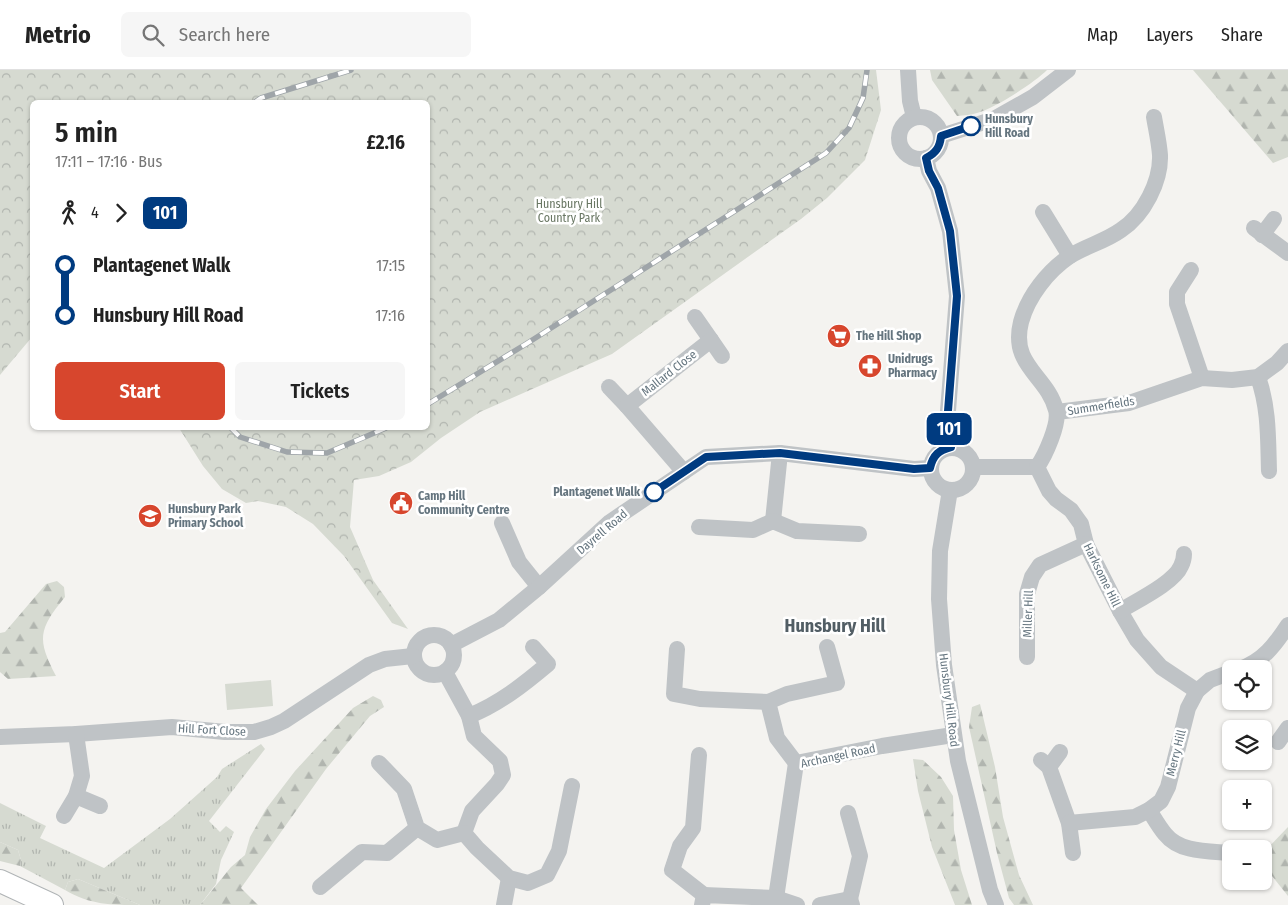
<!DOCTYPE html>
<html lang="en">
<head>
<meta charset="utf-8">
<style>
  :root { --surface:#fff; --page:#f6f6f6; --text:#222; --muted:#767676; --line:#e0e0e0; --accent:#d7462d }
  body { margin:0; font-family:"Fira Sans Condensed",sans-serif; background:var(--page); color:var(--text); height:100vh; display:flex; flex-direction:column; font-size:19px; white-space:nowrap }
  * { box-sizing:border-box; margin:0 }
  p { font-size:16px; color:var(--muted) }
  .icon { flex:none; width:28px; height:28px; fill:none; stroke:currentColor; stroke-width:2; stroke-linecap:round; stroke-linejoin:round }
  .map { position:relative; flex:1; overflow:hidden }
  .sheet { position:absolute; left:30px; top:30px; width:400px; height:330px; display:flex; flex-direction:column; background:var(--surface); border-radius:8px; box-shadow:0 1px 4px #0004 }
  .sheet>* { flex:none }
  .badge { padding:0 10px; border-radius:8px; font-size:18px; line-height:32px }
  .fabs { position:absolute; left:1222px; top:590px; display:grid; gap:10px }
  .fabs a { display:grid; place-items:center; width:50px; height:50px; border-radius:8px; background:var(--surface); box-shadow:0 1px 4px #0004; font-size:25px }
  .map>.badge { position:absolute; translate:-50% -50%; box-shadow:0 0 0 2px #fff }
  .legs { display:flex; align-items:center; gap:8px; height:55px; padding:0 25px; font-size:16px }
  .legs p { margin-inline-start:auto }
  .overview { display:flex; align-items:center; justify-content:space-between; height:85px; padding:0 25px }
  h1 { font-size:28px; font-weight:600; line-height:38px }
  .primary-button { display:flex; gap:10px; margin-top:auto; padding:10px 25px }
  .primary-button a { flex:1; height:58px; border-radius:8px; background:var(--accent); color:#fff; font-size:20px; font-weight:600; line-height:58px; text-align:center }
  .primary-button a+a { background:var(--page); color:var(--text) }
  ul { padding:0 25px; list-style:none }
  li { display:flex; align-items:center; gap:18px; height:50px; font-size:19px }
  li i { display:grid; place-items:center; width:8px; height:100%; margin:0 6px; background:currentColor }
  li i::after { content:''; width:12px; height:12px; margin:-6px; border:4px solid; border-radius:50%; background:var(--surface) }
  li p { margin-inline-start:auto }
  li:first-child i { background:linear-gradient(#0000 50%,currentColor 0) }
  li:last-child i { background:linear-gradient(currentColor 50%,#0000 0) }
  header { display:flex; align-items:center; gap:30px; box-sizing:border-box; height:70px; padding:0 25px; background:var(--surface); border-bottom:1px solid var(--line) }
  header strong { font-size:24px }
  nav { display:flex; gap:28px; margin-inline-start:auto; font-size:18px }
  .search { width:350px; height:45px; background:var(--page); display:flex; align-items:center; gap:12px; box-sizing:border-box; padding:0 18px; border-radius:8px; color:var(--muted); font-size:19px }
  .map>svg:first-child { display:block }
  .grass { fill:url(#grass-tufts) }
  .forest { fill:url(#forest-firs) }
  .park { fill:url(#park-crowns) }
  .pitch { fill:#d6dad1 }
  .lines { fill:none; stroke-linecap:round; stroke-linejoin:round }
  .highway-casing { stroke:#b0b4b6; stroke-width:24 }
  .minor { stroke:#bfc3c6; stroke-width:16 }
  .highway { stroke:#fff; stroke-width:22 }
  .rail-casing { stroke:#9fa5a9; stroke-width:5.5 }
  .rail { stroke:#fff; stroke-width:4; stroke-dasharray:11; stroke-linecap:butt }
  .line-1-casing { stroke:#fff; stroke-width:11 }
  .line-1 { stroke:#003b80; stroke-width:8 }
  .stop-1-dot { fill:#fff; stroke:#003b80; stroke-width:2.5 }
  .labels { text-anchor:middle; stroke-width:5; stroke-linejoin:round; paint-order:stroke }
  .stop-label { font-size:12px; font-weight:bold; fill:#65757f; stroke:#fff; text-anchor:start }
  .park-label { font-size:12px; fill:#697763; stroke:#fff }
  .poi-label { font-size:12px; font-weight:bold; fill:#65757f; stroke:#fff; text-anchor:start }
  .street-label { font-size:12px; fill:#65757f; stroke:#fff }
  .district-label { font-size:18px; font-weight:bold; fill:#525e65; stroke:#fff }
</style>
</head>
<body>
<header>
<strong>Metrio</strong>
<div class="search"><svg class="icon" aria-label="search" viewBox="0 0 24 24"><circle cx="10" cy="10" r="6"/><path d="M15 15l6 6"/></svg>Search here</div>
<nav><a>Map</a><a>Layers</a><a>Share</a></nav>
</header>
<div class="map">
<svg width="1288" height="835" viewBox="0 0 1288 835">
  <defs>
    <pattern id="grass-tufts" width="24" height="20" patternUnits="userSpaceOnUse" patternTransform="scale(1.25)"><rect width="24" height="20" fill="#d6dad1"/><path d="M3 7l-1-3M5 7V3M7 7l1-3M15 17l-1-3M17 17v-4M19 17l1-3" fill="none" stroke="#b1b5af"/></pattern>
    <pattern id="forest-firs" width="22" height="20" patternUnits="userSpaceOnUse" patternTransform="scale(1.25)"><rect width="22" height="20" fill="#d6dad1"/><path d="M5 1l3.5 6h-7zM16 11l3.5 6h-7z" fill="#b1b5af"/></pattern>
    <pattern id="park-crowns" width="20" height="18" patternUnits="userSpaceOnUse" patternTransform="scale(1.25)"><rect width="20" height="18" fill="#d6dad1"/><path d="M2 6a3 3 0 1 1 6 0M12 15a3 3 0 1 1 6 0" fill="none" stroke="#b1b5af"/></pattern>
  </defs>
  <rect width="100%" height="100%" fill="#f4f3f0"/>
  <polygon class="grass" points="261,674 265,679 209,751 220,762 226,756 234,762 221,790 216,814 200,835 140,835 78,809 68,812 65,820 20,796 21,790 18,780 0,772 0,733 46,756 40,768 104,798 170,749 217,707 222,699"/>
  <g class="forest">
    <path d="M930,0H1047C1034,13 995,38 977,43C971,45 964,45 957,46L932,10Z"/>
    <polygon points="1193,0 1288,0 1288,87 1273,93"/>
    <path d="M57,511L64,517L65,527C38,560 37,569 56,606L8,609L0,602V563L5,562L46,514Z"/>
    <polygon points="373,626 381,630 384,637 370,646 326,699 241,818 258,835 200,835 231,797 245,785 250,767 266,739 295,701 353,638"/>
    <polygon points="980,634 995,697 1003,747 1019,805 1033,835 1014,835 1009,828 997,783 969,657 972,637"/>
    <polygon points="913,689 923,690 941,707 953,726 954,760 961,800 972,835 955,835 932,777 918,721"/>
    <polygon points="1288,757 1288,826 1264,796 1264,782"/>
    <polygon points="0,772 18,780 21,790 20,796 0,791"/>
    <path d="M78,809L140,835C110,835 91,835 65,820L68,812Z"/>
  </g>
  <polygon class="park" points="0,0 876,0 881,40 865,90 827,128 801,149 612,284 480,342 441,368 411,392 379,406 354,410 350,457 373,510 408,559 392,553 344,486 313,454 286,437 258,431 246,433 222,419 203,396 179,358 428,358 428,32 32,32 32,267 0,305"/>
  <polygon class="pitch" points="271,610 273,636 227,640 225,614"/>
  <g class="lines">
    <g class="highway-casing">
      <polyline id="highway" points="0,811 52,835"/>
    </g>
    <g class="minor">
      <polyline points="908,0 910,31 914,47"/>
      <circle cx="920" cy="68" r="21"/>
      <polyline points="941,66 994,49 1033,27 1068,0"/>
      <polyline points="926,88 929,101 938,118 950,161 957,226 948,341 951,377"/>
      <polyline points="1043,142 1070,186"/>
      <polyline points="1254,158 1288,183"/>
      <polyline points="1262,165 1274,149"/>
      <polyline points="1191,200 1177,222 1177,234 1202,308"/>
      <polyline points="695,247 711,270"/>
      <path d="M1258,307C1269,338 1268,369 1269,401"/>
      <polyline points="609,317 627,336"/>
      <polyline points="1057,342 1129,333 1202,308 1232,310 1258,307 1277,293 1288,281"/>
      <circle cx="952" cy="399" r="21"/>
      <polyline points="973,397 1037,397"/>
      <path d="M1037,397C1045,386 1060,353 1056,340C1047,305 1010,296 1021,252C1028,226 1048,201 1070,186C1086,176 1106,171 1121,160C1144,145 1161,111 1160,85C1159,72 1156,59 1154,47"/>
      <polyline points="1037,397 1049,421 1056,429 1071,440 1081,454 1086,474 1120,541 1137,570 1161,597 1197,621"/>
      <polyline points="684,402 627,336 711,270 722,286"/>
      <polyline points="950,420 940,481 939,529 944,595 958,691 990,820 996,835"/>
      <polyline points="773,451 780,383"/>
      <polyline points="502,453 519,492 539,517"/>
      <polyline points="699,457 753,460 773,451 797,461 859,464"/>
      <path d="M1120,541C1136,531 1174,513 1181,496C1183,492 1184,488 1184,484"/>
      <circle cx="434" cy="585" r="20"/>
      <polyline points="451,575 499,550 539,517 610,452 706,387 780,383 914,399 930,398"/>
      <polyline points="677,579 674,624 700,629 768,632"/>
      <polyline points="1027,587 1027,524 1032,507 1040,495 1086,474"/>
      <path d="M1240,599C1263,591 1275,575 1288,555"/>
      <polyline points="445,602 469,646 474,666 500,691 503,705 497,714 472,741 464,763 477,778 509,808 528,813 547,805 559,781 572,716"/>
      <path d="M469,646C499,634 523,615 548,594L533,577"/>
      <polyline points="0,667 76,664 172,657 225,662 254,662 271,657 284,651 369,595 385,589 413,586"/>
      <polyline points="1278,672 1288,658"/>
      <polyline points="699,685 693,758 680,776 672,800 704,825"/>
      <polyline points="1041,690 1049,697 1069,753 1073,783"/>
      <polyline points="379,693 404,719 417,758 437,770 464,763"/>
      <polyline points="796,693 777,668 768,632 787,624 837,613 827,577"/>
      <polyline points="796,693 882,676 953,665"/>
      <polyline points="1049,697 1060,682"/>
      <polyline points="76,726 100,736"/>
      <path d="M1149,740C1154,748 1159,757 1165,764C1180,783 1209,781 1231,783"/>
      <polyline points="848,743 860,786 850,829"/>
      <polyline points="64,746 76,726 82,706 76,664"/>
      <polyline points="1069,753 1135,747 1149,740 1161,731 1168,717 1188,638 1197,621 1210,610 1231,602"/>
      <polyline points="320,817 362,782 387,783 417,758"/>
      <polyline points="776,828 796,693"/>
      <polyline points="504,835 509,808"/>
      <polyline points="702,835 704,825 776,828 797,835"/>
      <polyline points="820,835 850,829 852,835"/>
    </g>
    <use href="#highway" class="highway"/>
    <g class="rail-casing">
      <g id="rail">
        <polyline points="255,32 261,28 351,0"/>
        <polyline points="428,334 526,274 826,83 849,58 863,28 867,0"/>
        <polyline points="231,358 240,367 287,382 327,383 386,358"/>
      </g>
    </g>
    <use href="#rail" class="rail"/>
  </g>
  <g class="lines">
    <g class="line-1-casing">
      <path id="line-1" d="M654,422L706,387L780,383L914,399L930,398C933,385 939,380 951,377L948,341L957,226L950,161L938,118L929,101L926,88C936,83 940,77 941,66L971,56"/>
    </g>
    <use href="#line-1" class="line-1"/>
  </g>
  <defs>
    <g id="supermarket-disc" transform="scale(1.25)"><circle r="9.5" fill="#d7462d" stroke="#fff"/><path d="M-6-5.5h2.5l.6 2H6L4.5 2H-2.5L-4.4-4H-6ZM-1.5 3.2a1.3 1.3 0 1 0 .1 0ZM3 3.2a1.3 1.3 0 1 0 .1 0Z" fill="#fff"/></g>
    <g id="pharmacy-disc" transform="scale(1.25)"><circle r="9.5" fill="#d7462d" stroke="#fff"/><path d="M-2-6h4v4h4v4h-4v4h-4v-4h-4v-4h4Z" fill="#fff"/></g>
    <g id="civic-disc" transform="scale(1.25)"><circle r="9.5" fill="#d7462d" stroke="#fff"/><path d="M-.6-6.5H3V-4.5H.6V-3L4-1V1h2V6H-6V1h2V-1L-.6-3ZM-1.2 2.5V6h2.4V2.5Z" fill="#fff"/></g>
    <g id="school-disc" transform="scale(1.25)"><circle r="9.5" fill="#d7462d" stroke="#fff"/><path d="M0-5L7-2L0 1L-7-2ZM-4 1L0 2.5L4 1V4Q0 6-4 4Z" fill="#fff"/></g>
  </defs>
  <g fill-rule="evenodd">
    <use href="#supermarket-disc" x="839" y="266"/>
    <use href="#pharmacy-disc" x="870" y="296"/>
    <use href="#civic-disc" x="401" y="433"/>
    <use href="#school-disc" x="150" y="446"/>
  </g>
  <g class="stop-1-dot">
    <circle cx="971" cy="56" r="9"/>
    <circle cx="654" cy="422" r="9"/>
  </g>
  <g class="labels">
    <g class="stop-label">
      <text x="985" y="53">Hunsbury<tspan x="985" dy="14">Hill Road</tspan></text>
      <text x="640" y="426" text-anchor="end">Plantagenet Walk</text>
    </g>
    <g class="park-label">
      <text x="569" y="138">Hunsbury Hill<tspan x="569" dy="14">Country Park</tspan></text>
    </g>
    <g class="poi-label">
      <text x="856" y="270">The Hill Shop</text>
      <text x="888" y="293">Unidrugs<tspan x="888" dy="14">Pharmacy</tspan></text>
      <text x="418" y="430">Camp Hill<tspan x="418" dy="14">Community Centre</tspan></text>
      <text x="168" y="443">Hunsbury Park<tspan x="168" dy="14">Primary School</tspan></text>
    </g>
    <g class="street-label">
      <text transform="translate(669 303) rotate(-38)" y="4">Mallard Close</text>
      <text transform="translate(1101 336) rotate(-9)" y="4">Summerfields</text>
      <text transform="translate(602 462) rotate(-40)" y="4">Dayrell Road</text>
      <text transform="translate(1102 505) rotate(64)" y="4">Harksome Hill</text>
      <text transform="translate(1028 544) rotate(-88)" y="4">Miller Hill</text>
      <text transform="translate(949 630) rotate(83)" y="4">Hunsbury Hill Road</text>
      <text transform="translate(212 660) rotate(3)" y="4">Hill Fort Close</text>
      <text transform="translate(1176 683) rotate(-76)" y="4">Merry Hill</text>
      <text transform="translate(838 686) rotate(-12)" y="4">Archangel Road</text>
    </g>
    <g class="district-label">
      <text x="835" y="562">Hunsbury Hill</text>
    </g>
  </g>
</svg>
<div class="fabs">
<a><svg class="icon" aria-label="locate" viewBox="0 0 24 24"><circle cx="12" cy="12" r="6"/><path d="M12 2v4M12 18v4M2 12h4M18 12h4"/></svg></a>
<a><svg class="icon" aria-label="layers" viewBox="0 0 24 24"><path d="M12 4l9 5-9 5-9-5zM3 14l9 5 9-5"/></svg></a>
<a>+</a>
<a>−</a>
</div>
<b class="badge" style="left:949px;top:359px;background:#003b80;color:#fff">101</b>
<section class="sheet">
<div class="overview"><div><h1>5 min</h1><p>17:11 – 17:16 · Bus</p></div><b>£2.16</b></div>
<div class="legs"><svg class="icon" aria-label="walk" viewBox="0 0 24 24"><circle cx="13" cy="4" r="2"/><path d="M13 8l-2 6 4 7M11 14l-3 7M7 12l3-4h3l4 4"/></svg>4<svg class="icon" aria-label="forward" viewBox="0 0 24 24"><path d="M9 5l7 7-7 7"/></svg><b class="badge" style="background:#003b80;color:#fff">101</b></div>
<ul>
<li><i style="color:#003b80"></i><b>Plantagenet Walk</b><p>17:15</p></li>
<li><i style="color:#003b80"></i><b>Hunsbury Hill Road</b><p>17:16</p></li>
</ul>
<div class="primary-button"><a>Start</a><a>Tickets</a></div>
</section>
</div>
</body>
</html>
